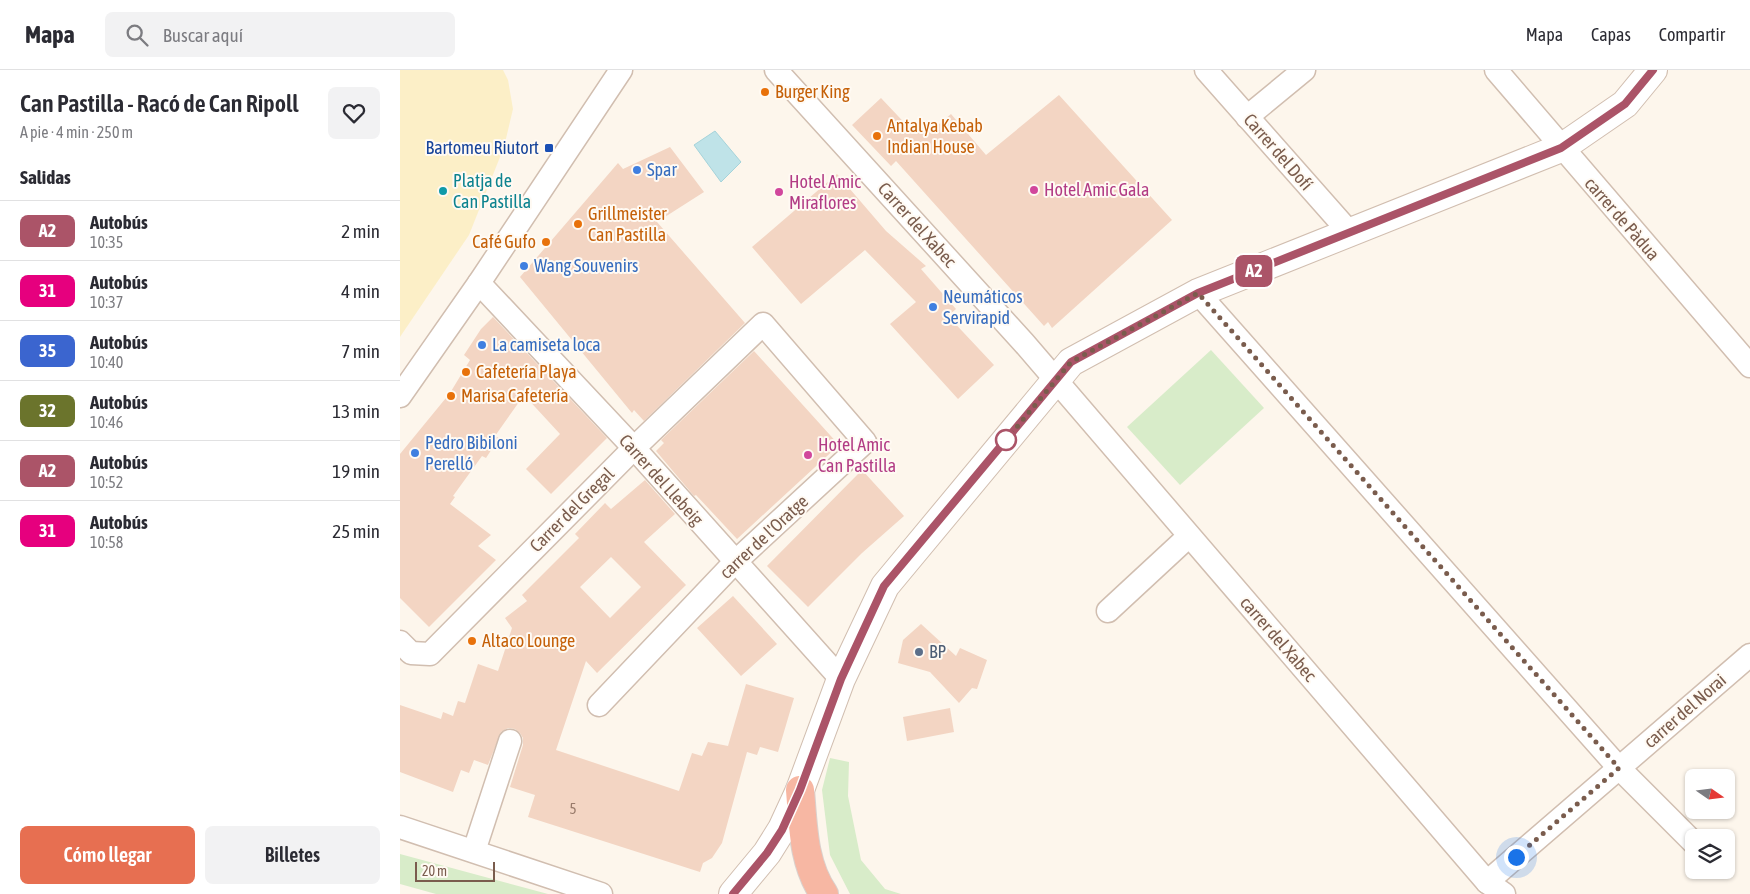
<!DOCTYPE html>
<html lang="es">
<head>
<meta charset="utf-8">
<style>
  :root { --surface:#fff; --page:#f2f2f3; --text:#2b2b33; --muted:#7c7c81; --line:#e1e1e2; --accent:#e76f51 }
  body { margin:0; font-family:"Asap Condensed",sans-serif; background:var(--page); color:var(--text); height:100vh; display:flex; flex-direction:column; font-size:19px; white-space:nowrap }
  * { box-sizing:border-box; margin:0 }
  p { font-size:16px; color:var(--muted) }
  .icon { flex:none; width:28px; height:28px; fill:none; stroke:currentColor; stroke-width:2; stroke-linecap:round; stroke-linejoin:round }
  .map { position:relative; flex:1; overflow:hidden }
  .sheet { display:flex; flex-direction:column; background:var(--surface); width:400px }
  .sheet>* { flex:none }
  .badge { padding:0 10px; border-radius:8px; font-size:18px; line-height:32px }
  .needle { width:32px; rotate:104deg }
  .tools { position:absolute; left:1285px; top:699px; display:grid; gap:10px }
  .tools a { display:grid; place-items:center; width:50px; height:50px; border-radius:8px; background:var(--surface); box-shadow:0 1px 4px #0004; font-size:25px }
  .scale { position:absolute; left:15px; bottom:12px; width:80px; box-sizing:border-box; padding-left:5px; border:2px solid #7a5c4d; border-top:0; font-size:14px; line-height:18px; white-space:nowrap; color:#7a5c4d; -webkit-text-stroke:4px #fffaf3; paint-order:stroke }
  .you { position:absolute; width:25px; height:25px; margin:-12px; border:4px solid #fff; border-radius:50%; background:#1a73e8; box-shadow:0 0 0 8px #1a73e833 }
  .map>.badge { position:absolute; translate:-50% -50%; box-shadow:0 0 0 2px #fff }
  h2 { padding:0 20px; font-size:19px; line-height:45px }
  .round { display:grid; place-items:center; flex:none; width:52px; height:52px; border-radius:8px; background:var(--page) }
  .overview { display:flex; align-items:center; justify-content:space-between; height:85px; padding:0 20px }
  h1 { font-size:24px; font-weight:600; line-height:38px }
  .button { display:flex; gap:10px; margin-top:auto; padding:10px 20px }
  .button a { flex:1; height:58px; border-radius:8px; background:var(--accent); color:#fff; font-size:20px; font-weight:600; line-height:58px; text-align:center }
  .button a+a { background:var(--page); color:var(--text) }
  ul { padding:0; list-style:none }
  li { display:flex; align-items:center; gap:15px; height:60px; padding:0 20px; border-top:1px solid var(--line) }
  li div { flex:1 }
  li b { display:block; font-size:19px }
  li em { font-style:normal }
  li .badge { min-width:55px; font-weight:700; text-align:center }
  header { display:flex; align-items:center; gap:30px; box-sizing:border-box; height:70px; padding:0 25px; background:var(--surface); border-bottom:1px solid var(--line) }
  header strong { font-size:24px }
  nav { display:flex; gap:28px; margin-inline-start:auto; font-size:18px }
  .search { width:350px; height:45px; background:var(--page); display:flex; align-items:center; gap:12px; box-sizing:border-box; padding:0 18px; border-radius:8px; color:var(--muted); font-size:19px }
  main { display:flex; flex:1; min-height:0 }
  .map>svg:first-child { display:block }
  .green { fill:#d8ecc9 }
  .sand { fill:#fcefc7 }
  .water { fill:#bfe3e8; stroke:#a5d3da }
  .building { fill:#f3d5c3; fill-rule:evenodd }
  .lines { fill:none; stroke-linecap:round; stroke-linejoin:round }
  .minor-casing { stroke:#d1beb0; stroke-width:25 }
  .tertiary-casing { stroke:#d1beb0; stroke-width:30 }
  .motorway-casing { stroke:#dad1cd; stroke-width:30 }
  .minor { stroke:#fff; stroke-width:22 }
  .tertiary { stroke:#fff; stroke-width:28 }
  .motorway { stroke:#f7b7a3; stroke-width:28 }
  .line-casing { stroke:#fff; stroke-width:11 }
  .line { stroke:#ab5468; stroke-width:8 }
  .walk { stroke:#7a5c4d; stroke-width:5; stroke-dasharray:0 9 }
  .food-dot { fill:#e8710a; stroke:#fffaf3; stroke-width:2 }
  .transit-dot { fill:#1a4fb4; stroke:#fffaf3; stroke-width:2 }
  .shop-dot { fill:#3f7fe0; stroke:#fffaf3; stroke-width:2 }
  .hotel-dot { fill:#d1479c; stroke:#fffaf3; stroke-width:2 }
  .culture-dot { fill:#0f9aa8; stroke:#fffaf3; stroke-width:2 }
  .stop-dot { fill:#fff; stroke:#ab5468; stroke-width:2.5 }
  .service-dot { fill:#5c6f8a; stroke:#fffaf3; stroke-width:2 }
  .labels { text-anchor:middle; stroke-width:4; stroke-linejoin:round; paint-order:stroke }
  .number-label { font-size:15px; fill:#987a6a }
  .food-label { font-size:18px; fill:#c56008; stroke:#fffaf3; text-anchor:start }
  .transit-label { font-size:18px; fill:#164399; stroke:#fffaf3; text-anchor:end }
  .street-label { font-size:18px; fill:#7a5c4d; stroke:#fffaf3 }
  .shop-label { font-size:18px; fill:#366cbe; stroke:#fffaf3; text-anchor:start }
  .culture-label { font-size:18px; fill:#0d838f; stroke:#fffaf3; text-anchor:start }
  .hotel-label { font-size:18px; fill:#b23c85; stroke:#fffaf3; text-anchor:start }
  .service-label { font-size:18px; fill:#4e5e75; stroke:#fffaf3; text-anchor:start }
</style>
</head>
<body>
<header>
<strong>Mapa</strong>
<div class="search"><svg class="icon" aria-label="search" viewBox="0 0 24 24"><circle cx="10" cy="10" r="6"/><path d="M15 15l6 6"/></svg>Buscar aquí</div>
<nav><a>Mapa</a><a>Capas</a><a>Compartir</a></nav>
</header>
<main>
<section class="sheet">
<div class="overview"><div><h1>Can Pastilla - Racó de Can Ripoll</h1><p>A pie · 4 min · 250 m</p></div><a class="round"><svg class="icon" aria-label="heart" viewBox="0 0 24 24"><path d="M12 20l-8-8c-3-5 5-10 8-4 3-6 11-1 8 4z"/></svg></a></div>
<h2>Salidas</h2>
<ul>
<li><span class="badge" style="background:#ab5468;color:#fff">A2</span><div><b>Autobús</b><p>10:35</p></div><em>2 min</em></li>
<li><span class="badge" style="background:#e6007e;color:#fff">31</span><div><b>Autobús</b><p>10:37</p></div><em>4 min</em></li>
<li><span class="badge" style="background:#3b65cf;color:#fff">35</span><div><b>Autobús</b><p>10:40</p></div><em>7 min</em></li>
<li><span class="badge" style="background:#6b742c;color:#fff">32</span><div><b>Autobús</b><p>10:46</p></div><em>13 min</em></li>
<li><span class="badge" style="background:#ab5468;color:#fff">A2</span><div><b>Autobús</b><p>10:52</p></div><em>19 min</em></li>
<li><span class="badge" style="background:#e6007e;color:#fff">31</span><div><b>Autobús</b><p>10:58</p></div><em>25 min</em></li>
</ul>
<div class="button"><a>Cómo llegar</a><a>Billetes</a></div>
</section>
<div class="map">
<svg width="1350" height="824" viewBox="0 0 1350 824">
  <rect width="100%" height="100%" fill="#fdf6ec"/>
  <g class="green">
    <polygon points="811,280 864,338 780,415 727,357"/>
    <polygon points="430,688 449,692 448,726 461,790 485,819 501,824 450,824 430,785 422,720"/>
    <polygon points="0,784 148,824 36,824 0,814"/>
  </g>
  <polygon class="sand" points="0,0 103,0 108,10 113,39 104,77 69,165 0,267"/>
  <polygon class="water" points="315,61 341,92 321,112 294,75"/>
  <g class="building">
    <polygon points="659,25 772,150 652,258 648,252 644,256 496,91 491,96 452,55 481,28 515,64 526,55 531,61 551,44 586,85"/>
    <polygon points="270,77 304,122 257,152 345,253 244,351 234,340 232,343 120,207 218,93 223,99"/>
    <polygon points="437,104 486,161 526,196 521,199 556,239 548,246 594,295 558,329 490,254 516,232 465,180 401,234 352,177"/>
    <polygon points="93,247 207,368 151,424 126,399 160,364 124,325 95,366 99,368 86,388 82,386 53,426 55,427 50,434 91,465 78,476 96,490 29,557 0,528 0,384 50,323 70,290 64,285 81,259"/>
    <polygon points="354,281 439,375 337,469 296,425 294,426 256,381 264,373 261,370"/>
    <polygon points="462,400 504,446 462,483 408,537 367,496"/>
    <path d="M245,410L275,444L244,472L286,515L197,603L186,591L156,680L279,721L292,683L302,686L308,672L328,676L346,614L394,628L378,682L360,677L357,685L347,682L322,773L312,788L303,793L300,802L128,747L135,725L110,717L123,675V668L120,663L115,659L108,658L101,662L88,695L74,690L69,703L61,700L53,722L0,702V635L41,649L43,642L53,646L58,631L65,633L78,594L98,601L112,558L105,548L127,531L122,525L179,468L175,464L205,433L211,439ZM211,487L241,517L210,548L180,517Z"/>
    <polygon points="333,526 377,574 341,606 297,558"/>
    <polygon points="521,554 556,586 560,578 587,590 577,619 572,618 559,633 530,602 498,593 503,570"/>
    <polygon points="550,638 554,662 507,671 503,647"/>
  </g>
  <g class="lines">
    <g class="minor-casing">
      <g id="minor">
        <polyline points="376,0 624,273 1087,812 1104,824"/>
        <polyline points="806,0 951,164"/>
        <polyline points="1096,0 1350,296"/>
        <polyline points="847,47 904,0"/>
        <polyline points="79,213 234,378 441,609"/>
        <polyline points="798,223 1219,698 1294,773"/>
        <polyline points="0,326 79,213 221,0"/>
        <polyline points="708,541 789,466"/>
        <polyline points="0,572 11,583 30,584 234,378 363,254 465,372 335,492 199,635"/>
        <polyline points="0,757 201,824"/>
        <polyline points="74,781 110,671"/>
        <polyline points="1087,812 1350,585"/>
      </g>
    </g>
    <g class="tertiary-casing">
      <polyline id="tertiary" points="333,824 367,783 382,759 400,720 441,609 485,516 671,292 798,223 1161,78 1225,34 1253,0"/>
    </g>
    <g class="motorway-casing">
      <path id="motorway" d="M400,720C403,755 403,794 424,824"/>
    </g>
    <use href="#minor" class="minor"/>
    <use href="#tertiary" class="tertiary"/>
    <use href="#motorway" class="motorway"/>
  </g>
  <g class="lines">
    <g class="line-casing">
      <polyline id="line" points="333,824 367,783 382,760 400,720 441,609 484,516 671,292 798,223 1161,78 1225,34 1253,0"/>
    </g>
    <use href="#line" class="line"/>
    <polyline class="walk" points="606,370 671,292 798,223 1219,698 1116,787"/>
  </g>
  <g class="food-dot">
    <circle cx="365" cy="22" r="5"/>
    <circle cx="477" cy="66" r="5"/>
    <circle cx="178" cy="154" r="5"/>
    <circle cx="146" cy="172" r="5"/>
    <circle cx="66" cy="302" r="5"/>
    <circle cx="51" cy="326" r="5"/>
    <circle cx="72" cy="571" r="5"/>
  </g>
  <rect class="transit-dot" x="144" y="73" width="10" height="10" rx="2.5"/>
  <g class="shop-dot">
    <circle cx="237" cy="100" r="5"/>
    <circle cx="124" cy="196" r="5"/>
    <circle cx="533" cy="237" r="5"/>
    <circle cx="82" cy="275" r="5"/>
    <circle cx="15" cy="383" r="5"/>
  </g>
  <g class="hotel-dot">
    <circle cx="634" cy="120" r="5"/>
    <circle cx="379" cy="122" r="5"/>
    <circle cx="408" cy="385" r="5"/>
  </g>
  <circle class="culture-dot" cx="43" cy="121" r="5"/>
  <circle class="stop-dot" cx="606" cy="370" r="10"/>
  <circle class="service-dot" cx="519" cy="582" r="5"/>
  <g class="labels">
    <g class="number-label">
      <text x="173" y="744">5</text>
    </g>
    <g class="food-label">
      <text x="375" y="28">Burger King</text>
      <text x="487" y="62">Antalya Kebab<tspan x="487" dy="21">Indian House</tspan></text>
      <text x="188" y="150">Grillmeister<tspan x="188" dy="21">Can Pastilla</tspan></text>
      <text x="136" y="178" text-anchor="end">Café Gufo</text>
      <text x="76" y="308">Cafetería Playa</text>
      <text x="61" y="332">Marisa Cafetería</text>
      <text x="82" y="577">Altaco Lounge</text>
    </g>
    <g class="transit-label">
      <text x="139" y="84">Bartomeu Riutort</text>
    </g>
    <g class="street-label">
      <text transform="translate(878 82) rotate(49)" y="6">Carrer del Dofí</text>
      <text transform="translate(1222 149) rotate(49)" y="6">carrer de Pàdua</text>
      <text transform="translate(517 155) rotate(48)" y="6">Carrer del Xabec</text>
      <text transform="translate(261 410) rotate(48)" y="6">Carrer del Llebeig</text>
      <text transform="translate(172 440) rotate(-45)" y="6">Carrer del Gregal</text>
      <text transform="translate(364 467) rotate(-43)" y="6">carrer de l'Oratge</text>
      <text transform="translate(878 569) rotate(49)" y="6">carrer del Xabec</text>
      <text transform="translate(1285 641) rotate(-41)" y="6">carrer del Norai</text>
    </g>
    <g class="shop-label">
      <text x="247" y="106">Spar</text>
      <text x="134" y="202">Wang Souvenirs</text>
      <text x="543" y="233">Neumáticos<tspan x="543" dy="21">Servirapid</tspan></text>
      <text x="92" y="281">La camiseta loca</text>
      <text x="25" y="379">Pedro Bibiloni<tspan x="25" dy="21">Perelló</tspan></text>
    </g>
    <g class="culture-label">
      <text x="53" y="117">Platja de<tspan x="53" dy="21">Can Pastilla</tspan></text>
    </g>
    <g class="hotel-label">
      <text x="389" y="118">Hotel Amic<tspan x="389" dy="21">Miraflores</tspan></text>
      <text x="644" y="126">Hotel Amic Gala</text>
      <text x="418" y="381">Hotel Amic<tspan x="418" dy="21">Can Pastilla</tspan></text>
    </g>
    <g class="service-label">
      <text x="529" y="588">BP</text>
    </g>
  </g>
</svg>
<div class="tools">
<a><svg class="needle" viewBox="-14 -14 28 28"><path d="M0-13l5 13h-10z" fill="#e53935"/><path d="M0 13l5-13h-10z" fill="#7c7c81"/></svg></a>
<a><svg class="icon" aria-label="layers" viewBox="0 0 24 24"><path d="M12 4l9 5-9 5-9-5zM3 14l9 5 9-5"/></svg></a>
</div>
<div class="scale">20 m</div>
<div class="you" style="left:1116px;top:787px"></div>
<b class="badge" style="left:854px;top:201px;background:#ab5468;color:#fff">A2</b>
</div>
</main>
</body>
</html>
